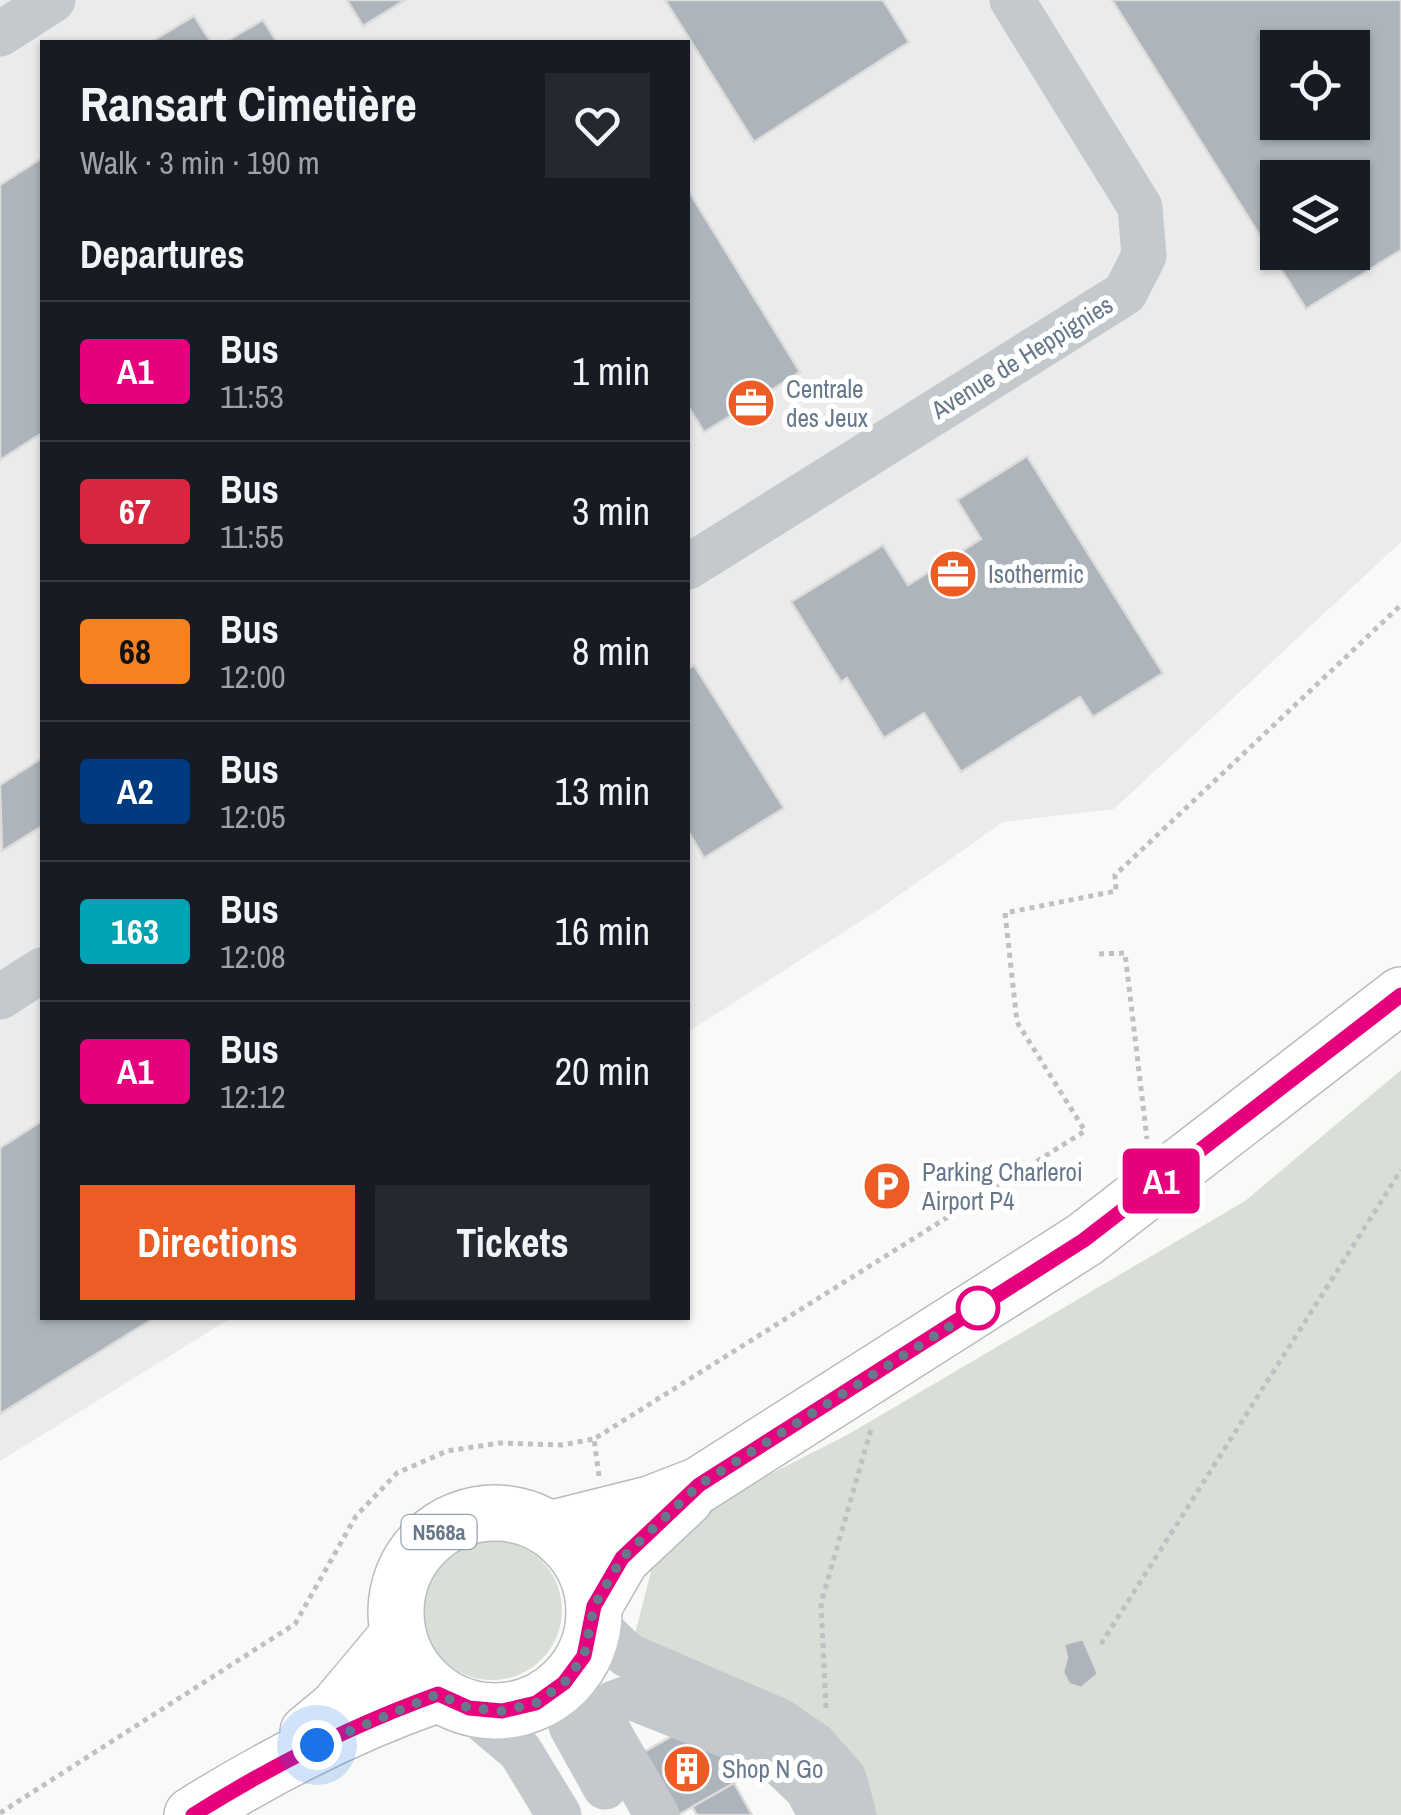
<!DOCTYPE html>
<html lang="en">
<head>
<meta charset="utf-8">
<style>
  :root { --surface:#171b24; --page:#242831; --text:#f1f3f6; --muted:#9ea1a6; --line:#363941; --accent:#ec5d25 }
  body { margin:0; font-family:"Archivo Narrow",sans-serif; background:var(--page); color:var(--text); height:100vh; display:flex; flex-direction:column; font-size:38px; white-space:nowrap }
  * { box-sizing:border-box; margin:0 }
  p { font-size:32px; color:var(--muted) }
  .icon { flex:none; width:55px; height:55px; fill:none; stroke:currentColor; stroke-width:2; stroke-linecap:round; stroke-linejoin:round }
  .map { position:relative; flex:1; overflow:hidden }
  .panel { position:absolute; left:40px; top:40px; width:650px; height:1280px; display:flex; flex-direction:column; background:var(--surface); border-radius:0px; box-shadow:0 2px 8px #0004 }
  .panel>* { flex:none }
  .badge { padding:0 20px; border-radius:8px; font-size:35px; line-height:65px }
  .tools { position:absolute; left:1260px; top:30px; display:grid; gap:20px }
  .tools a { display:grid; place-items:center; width:110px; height:110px; border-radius:0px; background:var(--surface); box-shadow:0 2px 8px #0004; font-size:50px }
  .you { position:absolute; width:50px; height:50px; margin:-25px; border:8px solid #fff; border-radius:50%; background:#1a73e8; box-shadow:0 0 0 15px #1a73e833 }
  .map>.badge { position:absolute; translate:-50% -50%; box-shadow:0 0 0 5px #fff }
  h2 { padding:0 40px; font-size:38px; line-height:90px }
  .round { display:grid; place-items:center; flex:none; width:105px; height:105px; border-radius:0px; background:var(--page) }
  .overview { display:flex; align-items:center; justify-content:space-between; height:170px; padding:0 40px }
  h1 { font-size:48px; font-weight:700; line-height:75px }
  .button { display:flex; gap:20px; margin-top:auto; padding:20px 40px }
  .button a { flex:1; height:115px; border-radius:0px; background:var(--accent); color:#fff; font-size:40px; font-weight:700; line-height:115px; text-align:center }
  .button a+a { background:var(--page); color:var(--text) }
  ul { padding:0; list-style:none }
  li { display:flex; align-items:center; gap:30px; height:140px; padding:0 40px; border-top:2px solid var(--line) }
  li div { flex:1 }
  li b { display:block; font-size:38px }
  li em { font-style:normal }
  li .badge { min-width:110px; font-weight:700; text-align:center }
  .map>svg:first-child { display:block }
  .built { fill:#eaebea; fill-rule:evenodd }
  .green { fill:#d9dfd6 }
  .building { fill:#adb4bc; stroke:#dbdbd9; stroke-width:2.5; fill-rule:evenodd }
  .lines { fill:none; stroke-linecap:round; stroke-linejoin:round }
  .major-casing { stroke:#b8bcc1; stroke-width:58 }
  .path { stroke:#bec1c4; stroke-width:5; stroke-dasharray:5 5; stroke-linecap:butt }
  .minor { stroke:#c4c9cd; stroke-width:45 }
  .major { stroke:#fff; stroke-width:55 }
  .line-casing { stroke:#fff; stroke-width:22 }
  .line { stroke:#e6007e; stroke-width:15 }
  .walk { stroke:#67788a; stroke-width:10; stroke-dasharray:0 18 }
  .stop-dot { fill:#fff; stroke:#e6007e; stroke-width:5 }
  .labels { text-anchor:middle; stroke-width:10; stroke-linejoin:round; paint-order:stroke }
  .shield { fill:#fff; stroke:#95a0ad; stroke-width:2.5 }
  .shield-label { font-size:22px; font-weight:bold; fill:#67788a }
  .street-label { font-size:25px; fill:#67788a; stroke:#fff }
  .poi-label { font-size:25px; fill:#67788a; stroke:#fff; text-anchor:start }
</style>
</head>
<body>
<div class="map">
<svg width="1401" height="1815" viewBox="0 0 1401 1815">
  <rect width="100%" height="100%" fill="#f9faf7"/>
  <path class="built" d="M0,0H1401V542L1114,809L1003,822L878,910L688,1032V42H42V1318H231L0,1461ZM1278,48H1352V122H1278ZM1278,178H1352V252H1278Z"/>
  <g class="green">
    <polygon points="1401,1070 1401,1815 868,1815 634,1637 662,1529 847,1435 1245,1201"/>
    <circle cx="492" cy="1610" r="70"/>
  </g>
  <g class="building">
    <polygon points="347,0 405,0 363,26"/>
    <polygon points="665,0 883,0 909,42 754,142"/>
    <path d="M1112,0H1401V250L1306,309ZM1278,48H1352V122H1278ZM1278,178H1352V252H1278Z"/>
    <polygon points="194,16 211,42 151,42"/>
    <polygon points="263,20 277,42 226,42 244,31"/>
    <polygon points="42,158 42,433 0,460 0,185"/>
    <polygon points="688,190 800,372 773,389 754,388 766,407 749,417 738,398 732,415 704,432 688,406"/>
    <polygon points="1027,456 1163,673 1093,717 1080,697 961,772 924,713 884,738 847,678 841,682 791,602 883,545 908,585 981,539 957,500"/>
    <polygon points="694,665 784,808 704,858 688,831 688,669"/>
    <polygon points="42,758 42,826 2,851 0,785"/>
    <polygon points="42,1121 42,1318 154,1318 0,1414 0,1148"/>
    <polygon points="1083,1639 1098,1674 1081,1688 1069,1684 1063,1672 1067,1658 1064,1644"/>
    <polygon points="683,1730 715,1745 737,1782 678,1815 637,1756"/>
    <polygon points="734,1783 752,1815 697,1815 692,1807"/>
  </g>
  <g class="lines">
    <g class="major-casing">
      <g id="major">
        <circle cx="495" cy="1612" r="99"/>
        <polyline points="550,1529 650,1504 699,1485 1084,1240 1401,995"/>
        <polyline points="594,1606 622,1558 686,1498"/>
        <polyline points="308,1732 336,1709 398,1635"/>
        <path d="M192,1815C270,1766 352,1724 439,1694"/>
      </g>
    </g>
    <g class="path">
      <polyline points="1099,954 1125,953 1147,1139"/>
      <polyline points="599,1476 594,1439 1085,1131 1017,1022 1005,913 1116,891 1115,875 1401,605"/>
      <polyline points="1101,1644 1401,1170"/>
      <polyline points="826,1708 821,1603 872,1426"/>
      <polyline points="0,1813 295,1624 356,1516 397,1473 447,1451 499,1443 562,1445 594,1439"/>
    </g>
    <g class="minor">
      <polyline points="0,34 53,0"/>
      <polyline points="688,567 1125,293 1144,256 1140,207 1012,0"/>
      <polyline points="0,997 42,970"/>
      <polyline points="594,1623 627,1655 778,1720 815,1745 844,1778 854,1815"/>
      <polyline points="565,1683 571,1726 605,1787"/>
      <polyline points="469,1708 520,1751 559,1815"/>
      <polyline points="657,1815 606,1727 606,1713 614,1703 631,1697 768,1752 807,1789 821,1815"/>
    </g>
    <use href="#major" class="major"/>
  </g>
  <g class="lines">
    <g class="line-casing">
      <path id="line" d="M193,1815C271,1766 352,1725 438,1694L469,1708L502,1711L536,1703L564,1683L584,1656L594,1606L622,1558L699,1485L1084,1240L1401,995"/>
    </g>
    <use href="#line" class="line"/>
    <polyline class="walk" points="317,1745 438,1694 469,1708 502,1711 536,1703 564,1683 584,1656 594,1606 622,1558 699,1485 988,1302 978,1308"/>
  </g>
  <defs>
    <g id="office-disc" transform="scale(2.5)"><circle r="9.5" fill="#ec5d25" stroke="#fff"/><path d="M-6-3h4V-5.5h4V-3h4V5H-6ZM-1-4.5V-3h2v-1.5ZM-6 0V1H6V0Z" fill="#fff"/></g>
    <g id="parking-disc" transform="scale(2.5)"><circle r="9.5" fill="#ec5d25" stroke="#fff"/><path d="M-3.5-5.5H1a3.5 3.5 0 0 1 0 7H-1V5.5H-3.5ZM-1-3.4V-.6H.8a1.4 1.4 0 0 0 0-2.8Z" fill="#fff"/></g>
    <g id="building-disc" transform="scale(2.5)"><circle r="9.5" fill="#ec5d25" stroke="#fff"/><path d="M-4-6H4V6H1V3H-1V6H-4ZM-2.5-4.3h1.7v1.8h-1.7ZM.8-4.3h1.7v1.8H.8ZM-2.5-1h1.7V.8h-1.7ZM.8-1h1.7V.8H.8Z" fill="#fff"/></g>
  </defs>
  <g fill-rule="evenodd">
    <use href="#office-disc" x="751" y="403"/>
    <use href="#office-disc" x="953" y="574"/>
    <use href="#parking-disc" x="887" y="1186"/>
    <use href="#building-disc" x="687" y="1769"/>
  </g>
  <circle class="stop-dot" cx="978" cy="1308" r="20"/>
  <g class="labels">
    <rect class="shield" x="401.5" y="1515" width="75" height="34" rx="8"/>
    <g class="shield-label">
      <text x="439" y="1540">N568a</text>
    </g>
    <g class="street-label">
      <text transform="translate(1022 357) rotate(-32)" y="9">Avenue de Heppignies</text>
    </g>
    <g class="poi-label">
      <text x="786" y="398">Centrale<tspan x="786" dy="29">des Jeux</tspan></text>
      <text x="988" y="583">Isothermic</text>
      <text x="922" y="1181">Parking Charleroi<tspan x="922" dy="29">Airport P4</tspan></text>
      <text x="722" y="1778">Shop N Go</text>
    </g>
  </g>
</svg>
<div class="tools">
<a><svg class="icon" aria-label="locate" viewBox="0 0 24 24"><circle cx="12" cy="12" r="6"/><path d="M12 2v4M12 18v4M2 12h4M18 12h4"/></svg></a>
<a><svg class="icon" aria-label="layers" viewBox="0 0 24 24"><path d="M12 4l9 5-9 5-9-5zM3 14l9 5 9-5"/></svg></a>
</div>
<div class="you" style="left:317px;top:1745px"></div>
<b class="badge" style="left:1161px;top:1181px;background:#e6007e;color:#fff">A1</b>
<section class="panel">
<div class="overview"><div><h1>Ransart Cimetière</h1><p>Walk · 3 min · 190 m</p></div><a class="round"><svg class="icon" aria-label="heart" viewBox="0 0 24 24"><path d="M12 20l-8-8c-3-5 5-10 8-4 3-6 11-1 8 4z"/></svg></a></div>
<h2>Departures</h2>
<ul>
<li><span class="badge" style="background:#e6007e;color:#fff">A1</span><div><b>Bus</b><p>11:53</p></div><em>1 min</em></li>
<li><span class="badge" style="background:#d7263d;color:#fff">67</span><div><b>Bus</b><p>11:55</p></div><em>3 min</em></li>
<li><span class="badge" style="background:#f58220;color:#111">68</span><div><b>Bus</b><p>12:00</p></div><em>8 min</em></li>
<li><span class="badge" style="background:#003b80;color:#fff">A2</span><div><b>Bus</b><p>12:05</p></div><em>13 min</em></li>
<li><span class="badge" style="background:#00a3b4;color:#fff">163</span><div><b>Bus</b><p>12:08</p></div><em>16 min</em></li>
<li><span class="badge" style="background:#e6007e;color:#fff">A1</span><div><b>Bus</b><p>12:12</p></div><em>20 min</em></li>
</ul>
<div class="button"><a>Directions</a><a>Tickets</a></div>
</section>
</div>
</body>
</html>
